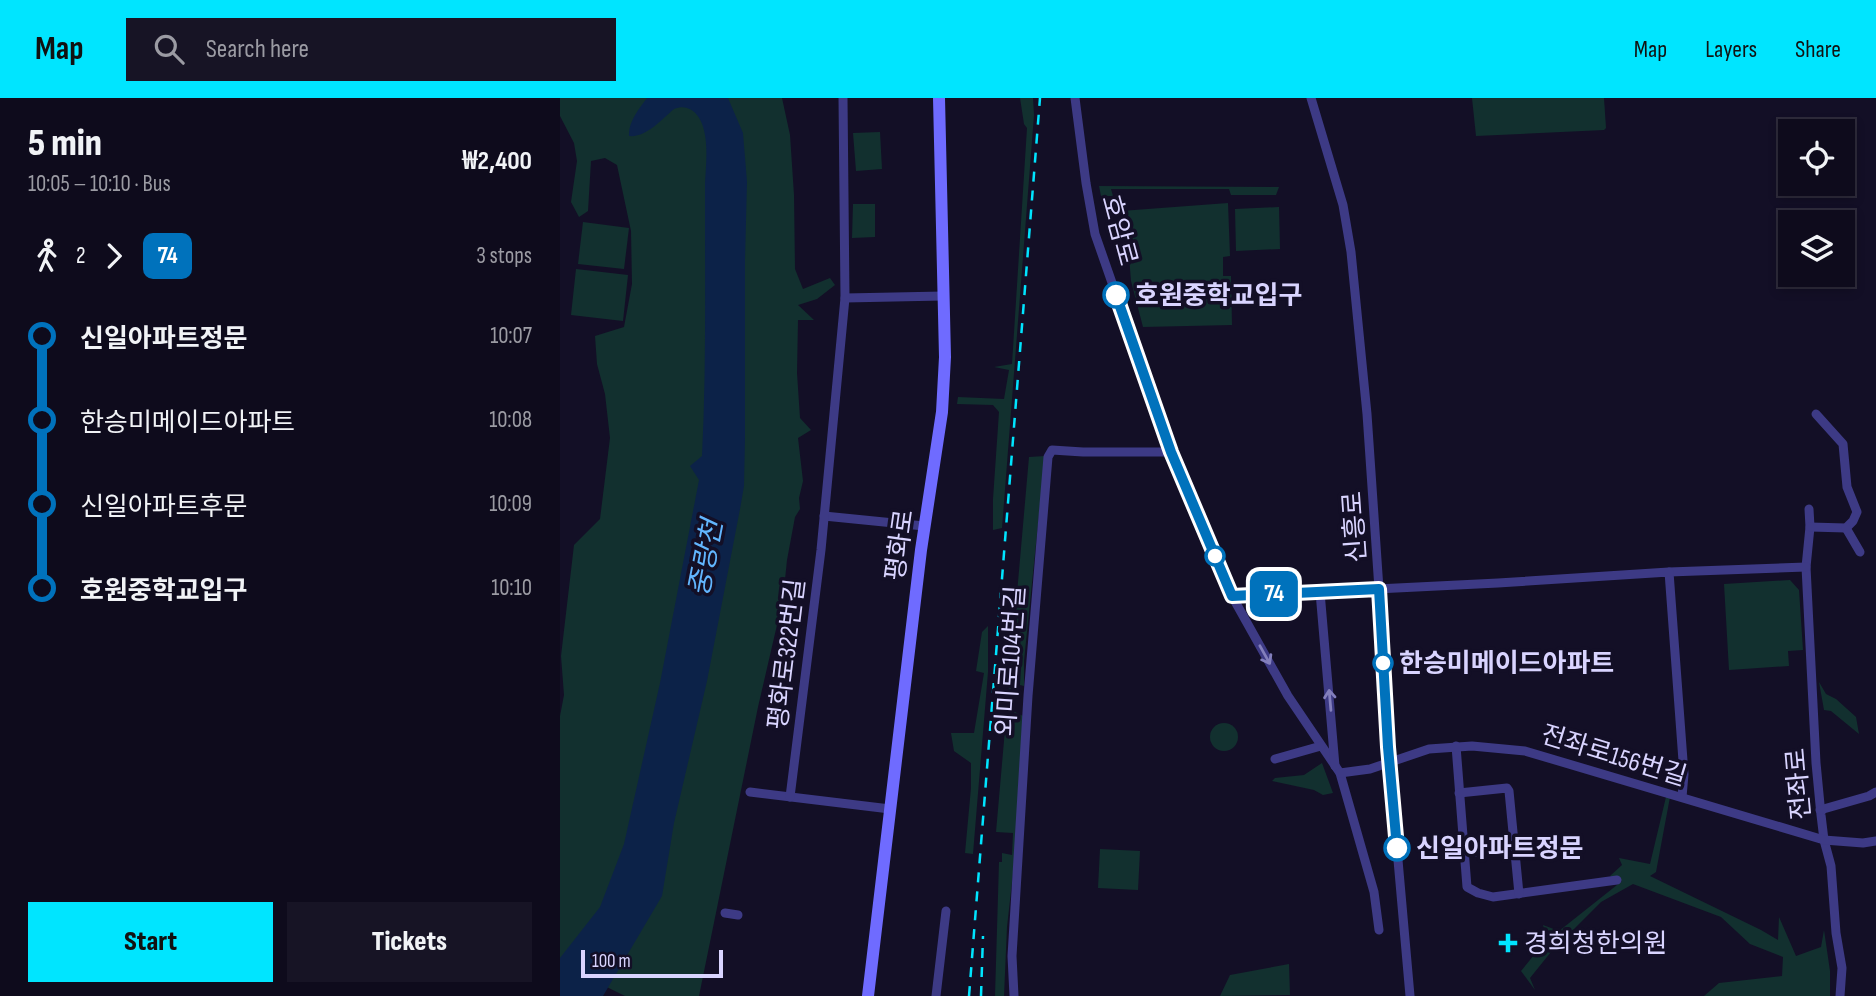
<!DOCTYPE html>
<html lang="en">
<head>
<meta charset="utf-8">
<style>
  :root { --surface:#0e0b1c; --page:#171425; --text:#f1f3f6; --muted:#9b9ba3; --line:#2e2b3b; --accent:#00e5ff }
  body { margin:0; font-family:"Sofia Sans Condensed","Noto Sans KR",sans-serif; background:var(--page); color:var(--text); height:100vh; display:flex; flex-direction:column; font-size:26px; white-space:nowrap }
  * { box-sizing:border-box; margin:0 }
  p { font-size:23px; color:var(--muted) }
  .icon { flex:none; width:38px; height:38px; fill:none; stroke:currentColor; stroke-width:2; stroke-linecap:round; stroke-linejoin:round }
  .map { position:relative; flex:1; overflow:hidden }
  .details { display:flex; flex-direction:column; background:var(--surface); width:560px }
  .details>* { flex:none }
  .badge { padding:0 14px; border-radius:10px; font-size:24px; line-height:46px }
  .fabs { position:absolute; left:1218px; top:21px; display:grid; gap:14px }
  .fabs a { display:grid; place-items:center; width:77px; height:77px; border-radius:0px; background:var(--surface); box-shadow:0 4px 10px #0003,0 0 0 2px var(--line); font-size:35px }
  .scale { position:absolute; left:21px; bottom:18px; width:142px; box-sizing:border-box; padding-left:7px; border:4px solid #d9d4ff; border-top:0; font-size:19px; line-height:24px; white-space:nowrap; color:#d9d4ff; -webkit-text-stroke:5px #130f26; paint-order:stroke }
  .map>.badge { position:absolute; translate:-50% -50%; box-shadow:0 0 0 4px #fff }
  .legs { display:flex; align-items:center; gap:10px; height:77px; padding:0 28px; font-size:23px }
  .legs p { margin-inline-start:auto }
  .overview { display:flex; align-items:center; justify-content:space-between; height:119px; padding:0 28px }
  h1 { font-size:38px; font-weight:800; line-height:52px }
  .action { display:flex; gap:14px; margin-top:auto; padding:14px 28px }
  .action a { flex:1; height:80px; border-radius:0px; background:var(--accent); color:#111; font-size:28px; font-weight:800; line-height:80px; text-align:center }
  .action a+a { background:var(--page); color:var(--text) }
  ul { padding:0 28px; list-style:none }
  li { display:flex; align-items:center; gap:24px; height:84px; font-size:26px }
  li i { display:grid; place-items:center; width:10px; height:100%; margin:0 9px; background:currentColor }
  li i::after { content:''; width:18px; height:18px; margin:-9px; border:5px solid; border-radius:50%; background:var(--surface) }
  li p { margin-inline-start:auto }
  li:first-child i { background:linear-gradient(#0000 50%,currentColor 0) }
  li:last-child i { background:linear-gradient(currentColor 50%,#0000 0) }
  header { display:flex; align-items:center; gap:42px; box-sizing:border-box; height:98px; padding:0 35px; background:var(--accent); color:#111 }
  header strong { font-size:33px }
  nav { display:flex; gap:38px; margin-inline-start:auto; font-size:24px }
  .search { width:490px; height:63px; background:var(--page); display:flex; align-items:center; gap:18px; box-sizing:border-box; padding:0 24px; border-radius:0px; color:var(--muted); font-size:26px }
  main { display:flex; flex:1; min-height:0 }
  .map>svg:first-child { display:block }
  .green { fill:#12302f }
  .water { fill:#0c2248 }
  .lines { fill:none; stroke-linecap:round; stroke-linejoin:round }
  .street { stroke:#3d3a85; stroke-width:9 }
  .secondary { stroke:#6f6bff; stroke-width:12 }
  .rail { stroke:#00e5ff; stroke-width:2.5; stroke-dasharray:10 9; stroke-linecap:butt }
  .oneway { stroke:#837fbc }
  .line-1-casing { stroke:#fff; stroke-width:16 }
  .line-1 { stroke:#0072bc; stroke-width:10 }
  .stop-1-dot { fill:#fff; stroke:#0072bc; stroke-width:3.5 }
  .poi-dot { fill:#00e5ff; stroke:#130f26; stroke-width:2.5 }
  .labels { text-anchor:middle; stroke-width:7; stroke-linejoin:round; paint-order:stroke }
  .street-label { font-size:26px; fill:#d9d4ff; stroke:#130f26 }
  .stop-label { font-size:26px; font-weight:bold; fill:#d9d4ff; stroke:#130f26; text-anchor:start }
  .poi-label { font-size:26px; fill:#d9d4ff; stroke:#130f26; text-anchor:start }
  .water-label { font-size:28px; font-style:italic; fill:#62b6ff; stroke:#130f26 }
</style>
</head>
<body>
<header>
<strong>Map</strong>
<div class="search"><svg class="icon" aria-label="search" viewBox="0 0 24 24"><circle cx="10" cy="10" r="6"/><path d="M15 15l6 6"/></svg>Search here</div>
<nav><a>Map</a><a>Layers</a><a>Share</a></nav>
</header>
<main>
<section class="details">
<div class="overview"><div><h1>5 min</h1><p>10:05 – 10:10 · Bus</p></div><b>₩2,400</b></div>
<div class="legs"><svg class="icon" aria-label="walk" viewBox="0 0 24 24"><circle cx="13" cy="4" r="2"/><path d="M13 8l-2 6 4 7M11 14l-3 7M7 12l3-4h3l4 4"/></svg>2<svg class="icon" aria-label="forward" viewBox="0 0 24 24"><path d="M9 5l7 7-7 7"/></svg><b class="badge" style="background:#0072bc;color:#fff">74</b><p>3 stops</p></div>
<ul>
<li><i style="color:#0072bc"></i><b>신일아파트정문</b><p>10:07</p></li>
<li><i style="color:#0072bc"></i><span>한승미메이드아파트</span><p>10:08</p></li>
<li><i style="color:#0072bc"></i><span>신일아파트후문</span><p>10:09</p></li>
<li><i style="color:#0072bc"></i><b>호원중학교입구</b><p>10:10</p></li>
</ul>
<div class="action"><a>Start</a><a>Tickets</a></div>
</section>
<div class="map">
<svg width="1316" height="898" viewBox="0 0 1316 898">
  <rect width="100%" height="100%" fill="#130f26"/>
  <g class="green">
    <polygon points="0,0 222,0 230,37 234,97 235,171 243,191 270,180 275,187 257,201 238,207 254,222 238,222 237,275 240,320 251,332 238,340 243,383 239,400 240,411 235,419 227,462 223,501 198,609 139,898 65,898 0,866 0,618 4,597 1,558 14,447 40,421 50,340 45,296 37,266 35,238 64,229 72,186 71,133 57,67 45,60 31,63 28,113 19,119 11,104 17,63 14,45 0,18"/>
    <polygon points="460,0 473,0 474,17 442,430 433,432 433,401 439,314 433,307 397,306 398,299 444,301 449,272 434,269 452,266 467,30 464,26"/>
    <polygon points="912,0 1044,0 1046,30 1044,32 916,38"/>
    <polygon points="320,34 322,71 296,73 293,35"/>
    <polygon points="539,88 719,89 716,97 671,97 669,91 551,91 553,98 541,98"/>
    <polygon points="668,105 670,158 663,159 663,178 671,178 672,227 583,229 571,183 567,133 561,113"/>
    <polygon points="293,106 315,106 315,139 292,140"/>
    <polygon points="719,109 720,151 676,153 675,111"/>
    <polygon points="23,124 69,130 64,171 18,166"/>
    <polygon points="16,171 68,177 63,223 11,217"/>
    <polygon points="485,358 464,563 464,588 456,586 453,613 463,618 454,766 447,829 444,898 435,898 439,764 442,764 442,755 452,757 453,735 436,734 469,359"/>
    <polygon points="1230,482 1239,492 1243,552 1228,553 1229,568 1169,572 1164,486"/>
    <polygon points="428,528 428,574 413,756 405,755 411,690 411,665 394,653 391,635 414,635 424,575 416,573 422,534"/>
    <polygon points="1259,584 1266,596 1276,601 1296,619 1299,636 1271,613 1264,612"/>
    <circle cx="664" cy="639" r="14"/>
    <polygon points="762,665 773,695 763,697 754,692 712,683 715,680 744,677"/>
    <polygon points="1106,699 1110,699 1096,774 1090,778 1201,832 1218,842 1219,819 1236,858 1261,849 1264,832 1270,873 1270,898 1144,898 1159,885 1222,878 1223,859 1190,846 1161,819 1073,786 1041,804 1014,831 999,844 970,880 975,892 961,873 979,851 986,838 983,827 999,833 1062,783 1050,778 1062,767 1059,760 1090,766"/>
    <polygon points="540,751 580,753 578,792 538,790"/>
    <polygon points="729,866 730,897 660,898 670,877"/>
  </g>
  <path class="water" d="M87,0H168L183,35L187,84L185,162V340L184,388L180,411L147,583L114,725L102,798L43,898H0V860L40,809L64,746L100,585L139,382L130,368L142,358C146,280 145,201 145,122C145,110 145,97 145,85C146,67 148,49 144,32C141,18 130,4 114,11C102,21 86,40 69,38C68,24 79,11 87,0Z"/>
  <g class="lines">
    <g class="street">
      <polyline points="515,0 526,85 535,136 611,354 672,498 728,598 780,675 814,794 819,832"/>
      <polyline points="751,0 783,107 791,154 807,316 819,491 828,649 850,898"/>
      <polyline points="285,200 383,198"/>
      <polyline points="1249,411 1250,429 1246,469 1256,665 1261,717 1264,742 1271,768 1276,835 1282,870 1280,898"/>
      <polyline points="264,418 364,428"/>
      <polyline points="1250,429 1286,430 1293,423 1297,414 1287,389 1283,346 1256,316"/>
      <polyline points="1286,430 1300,454"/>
      <polyline points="1109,474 1246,469"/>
      <polyline points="760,494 775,668"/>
      <polyline points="672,498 938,485 1109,474 1124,676 1122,699"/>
      <polyline points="896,648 907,789 918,795 933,799 1057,782"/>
      <polyline points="715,661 761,648"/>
      <polyline points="780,675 810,671 869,651 912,648 965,653 1264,742 1303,745 1316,743"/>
      <polyline points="190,694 330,711"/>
      <polyline points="899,695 947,690 949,693 959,796"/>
      <polyline points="230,699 261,452 285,200 283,0"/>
      <polyline points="1260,712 1309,698 1316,694"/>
      <polyline points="904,755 955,750"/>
      <polyline points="165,815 178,817"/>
      <polyline points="376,898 386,813"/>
      <polyline points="454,898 452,858 468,598 488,359 492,352 523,354 611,354"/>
    </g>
    <polyline class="secondary" points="308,898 361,452 382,314 385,259 379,0"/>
    <g class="rail">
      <polyline points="409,898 480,0"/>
      <polyline points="421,898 423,838"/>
    </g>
  </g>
  <defs><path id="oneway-shaft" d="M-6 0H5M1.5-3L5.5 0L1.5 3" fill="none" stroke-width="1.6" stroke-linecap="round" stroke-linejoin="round" transform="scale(1.75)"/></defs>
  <g class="oneway">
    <use href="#oneway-shaft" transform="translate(705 557) rotate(61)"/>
    <use href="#oneway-shaft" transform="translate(770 602) rotate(-95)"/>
  </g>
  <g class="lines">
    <g class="line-1-casing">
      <polyline id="line-1" points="556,197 611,354 672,498 819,491 828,649 837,750"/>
    </g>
    <use href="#line-1" class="line-1"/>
  </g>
  <g class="stop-1-dot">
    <circle cx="556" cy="197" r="12"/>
    <circle cx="655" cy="458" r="9"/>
    <circle cx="823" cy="565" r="9"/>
    <circle cx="837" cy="750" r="12"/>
  </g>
  <path class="poi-dot" d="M944.5 834.5h7v7h7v7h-7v7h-7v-7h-7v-7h7z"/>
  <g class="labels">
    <g class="street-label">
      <text transform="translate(560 132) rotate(75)" y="9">호암로</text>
      <text transform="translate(794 429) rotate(-94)" y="9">신흥로</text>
      <text transform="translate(339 447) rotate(-82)" y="9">평화로</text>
      <text transform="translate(226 556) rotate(-83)" y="9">평화로322번길</text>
      <text transform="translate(450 563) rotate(-86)" y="9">외미로104번길</text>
      <text transform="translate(1054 657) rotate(17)" y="9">전좌로156번길</text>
      <text transform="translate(1238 686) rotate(-95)" y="9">전좌로</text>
    </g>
    <g class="stop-label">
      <text x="575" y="206">호원중학교입구</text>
      <text x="839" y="574">한승미메이드아파트</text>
      <text x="856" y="759">신일아파트정문</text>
    </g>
    <g class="poi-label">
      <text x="964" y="854">경희청한의원</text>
    </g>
    <g class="water-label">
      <text transform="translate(145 460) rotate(-79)" y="10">중랑천</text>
    </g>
  </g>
</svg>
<div class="fabs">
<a><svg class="icon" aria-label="locate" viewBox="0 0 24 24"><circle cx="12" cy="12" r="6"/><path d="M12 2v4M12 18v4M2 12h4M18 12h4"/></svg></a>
<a><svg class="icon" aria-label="layers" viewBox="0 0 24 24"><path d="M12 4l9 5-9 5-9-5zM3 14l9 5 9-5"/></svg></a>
</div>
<div class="scale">100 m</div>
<b class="badge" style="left:714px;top:496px;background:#0072bc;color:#fff">74</b>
</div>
</main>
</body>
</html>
